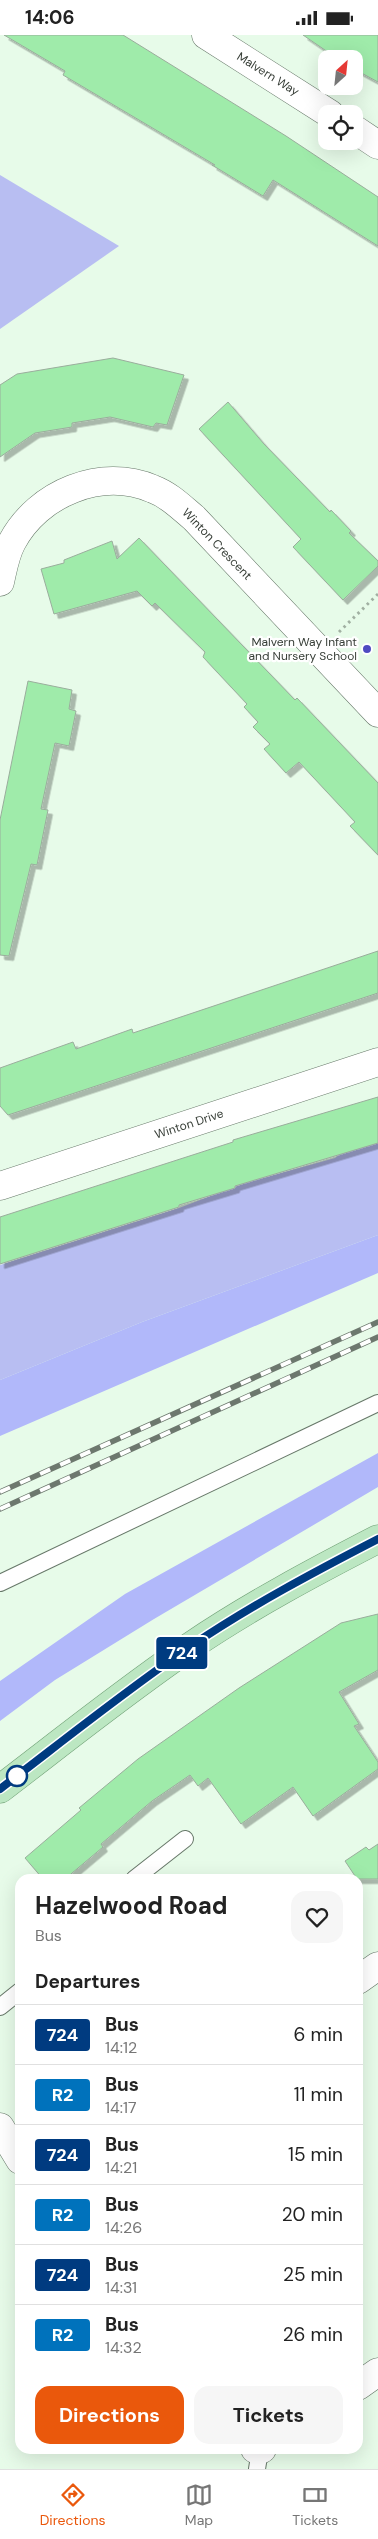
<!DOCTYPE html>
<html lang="en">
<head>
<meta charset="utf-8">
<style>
  :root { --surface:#fff; --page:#f6f6f6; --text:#222; --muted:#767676; --line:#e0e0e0; --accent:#ea580c }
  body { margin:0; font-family:"DM Sans",sans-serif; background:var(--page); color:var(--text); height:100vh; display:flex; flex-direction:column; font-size:19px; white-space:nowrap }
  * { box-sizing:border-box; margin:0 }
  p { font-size:16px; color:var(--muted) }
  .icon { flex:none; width:28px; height:28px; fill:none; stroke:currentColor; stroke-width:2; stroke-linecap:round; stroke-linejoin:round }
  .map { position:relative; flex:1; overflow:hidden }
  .side { position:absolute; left:15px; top:1839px; width:348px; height:580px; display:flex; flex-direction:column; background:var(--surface); border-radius:15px; box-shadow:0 5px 20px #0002 }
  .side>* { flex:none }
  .badge { padding:0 10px; border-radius:4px; font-size:18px; line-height:32px }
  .needle { width:32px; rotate:27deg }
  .tools { position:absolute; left:318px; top:15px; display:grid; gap:10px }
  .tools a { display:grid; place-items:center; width:45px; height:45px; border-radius:10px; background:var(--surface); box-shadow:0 5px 20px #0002; font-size:25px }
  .map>.badge { position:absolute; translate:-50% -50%; box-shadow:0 0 0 2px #fff }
  h2 { padding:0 20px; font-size:19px; line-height:45px }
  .round { display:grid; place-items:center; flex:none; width:52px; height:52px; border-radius:15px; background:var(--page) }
  .overview { display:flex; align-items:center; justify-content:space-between; height:85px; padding:0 20px }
  h1 { font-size:24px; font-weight:700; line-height:38px }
  .action { display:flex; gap:10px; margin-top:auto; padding:10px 20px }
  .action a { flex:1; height:58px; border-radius:15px; background:var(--accent); color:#fff; font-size:20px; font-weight:700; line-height:58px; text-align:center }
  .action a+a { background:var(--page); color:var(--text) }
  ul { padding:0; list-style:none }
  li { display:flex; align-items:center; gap:15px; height:60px; padding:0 20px; border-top:1px solid var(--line) }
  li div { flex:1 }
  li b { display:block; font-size:19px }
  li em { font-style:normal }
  li .badge { min-width:55px; font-weight:700; text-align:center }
  .status { display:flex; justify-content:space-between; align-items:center; height:35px; padding:0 25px; background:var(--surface); direction:ltr }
  .status svg { height:14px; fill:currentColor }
  .menu { display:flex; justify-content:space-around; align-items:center; height:70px; border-top:1px solid var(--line); background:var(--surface); font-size:14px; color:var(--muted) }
  .menu a { display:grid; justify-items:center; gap:2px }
  .menu .selected { color:var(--accent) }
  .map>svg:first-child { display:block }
  .green { fill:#b8bef2 }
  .forest { fill:#b1b8fa }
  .building { fill:#9febaa; stroke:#9aad9c; filter:url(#shadow) }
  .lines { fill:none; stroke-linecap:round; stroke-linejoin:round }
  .lane-casing { stroke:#677869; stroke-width:18 }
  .street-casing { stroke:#677869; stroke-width:29 }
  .primary-casing { stroke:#71a177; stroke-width:29 }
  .path { stroke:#a1b0a2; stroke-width:3; stroke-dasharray:2.5 4; stroke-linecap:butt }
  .lane { stroke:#fff; stroke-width:16 }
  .street { stroke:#fff; stroke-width:28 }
  .primary { stroke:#bce7c2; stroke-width:28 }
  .rail-casing { stroke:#6d786e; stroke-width:5.5 }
  .rail { stroke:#fff; stroke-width:4; stroke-dasharray:11; stroke-linecap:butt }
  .line-casing { stroke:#fff; stroke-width:11 }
  .line { stroke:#003b80; stroke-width:8 }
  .poi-dot { fill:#4f4ac1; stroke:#fff; stroke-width:2 }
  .stop-dot { fill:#fff; stroke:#003b80; stroke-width:2.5 }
  .labels { text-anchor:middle; stroke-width:4.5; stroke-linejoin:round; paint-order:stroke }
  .street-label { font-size:12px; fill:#373e37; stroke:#fff }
  .poi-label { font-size:12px; fill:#373e37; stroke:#fff; text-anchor:end }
</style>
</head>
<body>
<div class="status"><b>14:06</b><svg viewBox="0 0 49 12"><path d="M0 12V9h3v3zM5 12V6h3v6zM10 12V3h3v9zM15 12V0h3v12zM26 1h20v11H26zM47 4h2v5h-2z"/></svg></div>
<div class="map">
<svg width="378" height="2434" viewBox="0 0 378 2434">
  <defs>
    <filter id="shadow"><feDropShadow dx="4.5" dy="4.5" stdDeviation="0" flood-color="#0004"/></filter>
  </defs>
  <rect width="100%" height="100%" fill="#e7fbe9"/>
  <g class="green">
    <polygon points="0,140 119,211 0,294"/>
    <polygon points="378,1107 378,1200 142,1287 0,1345 0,1230 179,1173 245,1148 335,1123 340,1119"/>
  </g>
  <g class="forest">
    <polygon points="378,1200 378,1238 0,1401 0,1345 142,1287"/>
    <polygon points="378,1418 378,1452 154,1584 55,1645 0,1686 0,1646 125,1559"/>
  </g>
  <g class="building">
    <polygon points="4,0 123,0 286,101 378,162 378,211 273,145 263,161 212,130 215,130 63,40 65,36"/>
    <polygon points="303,0 378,0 378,47 354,34 354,24 338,24"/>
    <polygon points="113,323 184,340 167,390 156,388 153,392 110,382 72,388 72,392 35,398 0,422 0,350 17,339"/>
    <polygon points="228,367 264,409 330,477 331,475 351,496 349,498 378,526 378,531 343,565 293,512 301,504 199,394"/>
    <polygon points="139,503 295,665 297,663 378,748 378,820 350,791 355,787 299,727 286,738 264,714 270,709 253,692 258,687 244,672 247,669 203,622 205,617 155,568 152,571 137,556 54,579 41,534 64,528 64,525 112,506 117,524"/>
    <polygon points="28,646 72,655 69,674 76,676 69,711 55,708 41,774 48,775 37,830 31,829 9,921 0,920 0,785"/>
    <polygon points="378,916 378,958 8,1080 0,1071 0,1033 73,1007 76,1014 132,994 133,998"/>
    <polygon points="378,1062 378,1108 235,1151 235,1153 179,1170 179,1172 0,1229 0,1182 233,1107 233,1105"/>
    <polygon points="378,1579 378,1635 339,1657 359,1689 354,1691 378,1727 378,1734 313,1781 293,1752 241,1789 208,1743 198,1751 190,1740 152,1766 101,1809 103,1812 65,1844 43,1844 25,1823 81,1775 79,1773 138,1724 239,1653 341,1588"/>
    <polygon points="378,1809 378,1844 357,1844 345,1826 366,1812 369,1815"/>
  </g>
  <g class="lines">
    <g class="lane-casing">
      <g id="lane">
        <polyline points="0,1548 378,1368"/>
        <polyline points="134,1844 185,1804"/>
        <polyline points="0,1972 20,1956"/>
        <polyline points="257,2434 260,2415"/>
      </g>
    </g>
    <g class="street-casing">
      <g id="street">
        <polyline points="206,0 330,79"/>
        <polyline points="354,94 378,110"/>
        <path d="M0,547C3,534 5,520 12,507C38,458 101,432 153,454C169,460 181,472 194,483L378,678"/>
        <polyline points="0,1151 378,1027"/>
        <polyline points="358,1945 378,1931"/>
        <polyline points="0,2092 20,2125"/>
        <polyline points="358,2351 378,2337"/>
        <polyline points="255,2414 262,2414"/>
      </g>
    </g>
    <g class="primary-casing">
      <path id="primary" d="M0,1754C63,1706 125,1656 191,1611C250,1571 314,1537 378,1504"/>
    </g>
    <polyline class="path" points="339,597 378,559"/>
    <use href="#lane" class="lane"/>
    <use href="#street" class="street"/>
    <use href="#primary" class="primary"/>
    <g class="rail-casing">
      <g id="rail">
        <polyline points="0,1457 378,1287"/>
        <polyline points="0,1474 378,1302"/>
      </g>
    </g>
    <use href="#rail" class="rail"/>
  </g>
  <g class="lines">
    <g class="line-casing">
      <path id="line" d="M0,1754C63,1706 125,1656 191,1611C250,1571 314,1537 378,1504"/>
    </g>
    <use href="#line" class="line"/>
  </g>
  <circle class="poi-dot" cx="367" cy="614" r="5"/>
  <circle class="stop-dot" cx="17" cy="1741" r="10"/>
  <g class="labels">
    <g class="street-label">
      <text transform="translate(268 39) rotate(32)" y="4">Malvern Way</text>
      <text transform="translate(217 509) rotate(46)" y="4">Winton Crescent</text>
      <text transform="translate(189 1089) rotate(-18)" y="4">Winton Drive</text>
    </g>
    <g class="poi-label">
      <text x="357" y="611">Malvern Way Infant<tspan x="357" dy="14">and Nursery School</tspan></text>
    </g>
  </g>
</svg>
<div class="tools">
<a><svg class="needle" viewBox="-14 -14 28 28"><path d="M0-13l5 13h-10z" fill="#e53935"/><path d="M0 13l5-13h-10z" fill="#767676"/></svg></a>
<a><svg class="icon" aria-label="locate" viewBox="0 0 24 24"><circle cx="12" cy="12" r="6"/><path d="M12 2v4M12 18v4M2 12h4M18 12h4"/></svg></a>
</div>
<b class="badge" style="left:182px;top:1618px;background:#003b80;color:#fff">724</b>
<section class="side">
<div class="overview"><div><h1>Hazelwood Road</h1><p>Bus</p></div><a class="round"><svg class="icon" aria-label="heart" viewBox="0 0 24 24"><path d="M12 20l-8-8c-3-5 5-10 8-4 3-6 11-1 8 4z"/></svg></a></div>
<h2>Departures</h2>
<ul>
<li><span class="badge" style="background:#003b80;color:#fff">724</span><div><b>Bus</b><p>14:12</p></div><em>6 min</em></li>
<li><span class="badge" style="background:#0072bc;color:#fff">R2</span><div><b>Bus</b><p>14:17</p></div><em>11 min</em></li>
<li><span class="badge" style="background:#003b80;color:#fff">724</span><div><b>Bus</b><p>14:21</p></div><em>15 min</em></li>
<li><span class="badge" style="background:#0072bc;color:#fff">R2</span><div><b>Bus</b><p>14:26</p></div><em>20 min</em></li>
<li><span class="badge" style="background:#003b80;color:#fff">724</span><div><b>Bus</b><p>14:31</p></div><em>25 min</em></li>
<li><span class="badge" style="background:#0072bc;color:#fff">R2</span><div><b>Bus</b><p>14:32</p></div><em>26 min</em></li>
</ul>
<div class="action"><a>Directions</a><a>Tickets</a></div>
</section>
</div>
<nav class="menu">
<a class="selected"><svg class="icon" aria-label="directions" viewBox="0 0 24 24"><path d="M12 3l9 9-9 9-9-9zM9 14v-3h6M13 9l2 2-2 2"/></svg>Directions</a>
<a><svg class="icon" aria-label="map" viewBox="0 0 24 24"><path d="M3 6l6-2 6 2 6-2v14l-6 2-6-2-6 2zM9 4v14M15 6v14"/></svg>Map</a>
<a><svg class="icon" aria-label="tickets" viewBox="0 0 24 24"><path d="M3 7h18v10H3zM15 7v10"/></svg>Tickets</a>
</nav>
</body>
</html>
